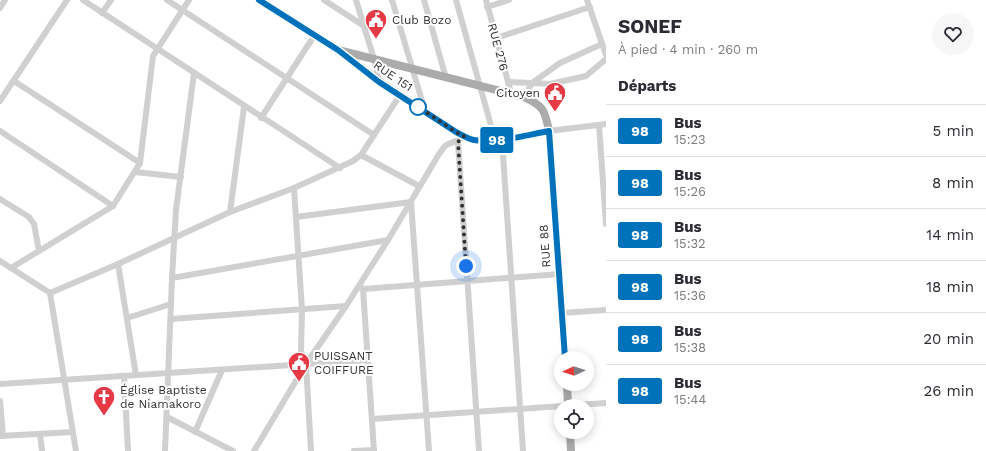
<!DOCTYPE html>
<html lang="fr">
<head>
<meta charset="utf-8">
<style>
  :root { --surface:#fff; --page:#f7f7f7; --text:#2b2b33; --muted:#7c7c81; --line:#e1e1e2 }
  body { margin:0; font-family:"Work Sans",sans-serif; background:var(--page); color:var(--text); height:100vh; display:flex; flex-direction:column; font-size:15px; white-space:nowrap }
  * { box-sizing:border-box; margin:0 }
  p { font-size:13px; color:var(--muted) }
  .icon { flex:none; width:22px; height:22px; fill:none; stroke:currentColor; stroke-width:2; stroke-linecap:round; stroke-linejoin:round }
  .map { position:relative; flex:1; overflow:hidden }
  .sheet { display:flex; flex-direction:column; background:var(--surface); width:380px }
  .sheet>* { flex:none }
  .badge { padding:0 8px; border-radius:3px; font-size:14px; line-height:26px }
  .needle { width:26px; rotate:266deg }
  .fabs { position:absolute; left:554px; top:351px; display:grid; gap:8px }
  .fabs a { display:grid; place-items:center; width:40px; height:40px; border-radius:50%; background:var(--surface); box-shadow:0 2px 10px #0003; font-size:20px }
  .you { position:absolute; width:20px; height:20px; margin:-10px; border:3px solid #fff; border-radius:50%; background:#1a73e8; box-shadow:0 0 0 6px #1a73e833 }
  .map>.badge { position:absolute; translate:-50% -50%; box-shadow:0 0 0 2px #fff }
  h2 { padding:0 12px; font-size:15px; line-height:36px }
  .round { display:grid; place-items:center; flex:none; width:42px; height:42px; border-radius:21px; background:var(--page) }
  .headline { display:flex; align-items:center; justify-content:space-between; height:68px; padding:0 12px }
  h1 { font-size:19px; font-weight:700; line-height:30px }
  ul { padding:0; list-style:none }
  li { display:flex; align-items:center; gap:12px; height:52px; padding:0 12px; border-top:1px solid var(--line) }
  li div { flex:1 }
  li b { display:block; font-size:15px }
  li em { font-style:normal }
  li .badge { min-width:44px; font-weight:700; text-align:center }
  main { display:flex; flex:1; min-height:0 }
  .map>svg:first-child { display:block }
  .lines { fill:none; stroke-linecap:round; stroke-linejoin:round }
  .minor { stroke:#d0d0d0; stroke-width:6 }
  .major { stroke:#ababab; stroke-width:8 }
  .line-casing { stroke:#fff; stroke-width:9 }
  .line { stroke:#0072bc; stroke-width:6 }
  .walk { stroke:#333; stroke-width:4; stroke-dasharray:0 7.2 }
  .stop-dot { fill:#fff; stroke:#0072bc; stroke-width:2 }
  .labels { text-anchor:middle; stroke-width:4; stroke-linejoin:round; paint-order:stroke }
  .poi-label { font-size:12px; fill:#333; stroke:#fff; text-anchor:start }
  .street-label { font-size:12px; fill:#333; stroke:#fff }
</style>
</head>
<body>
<main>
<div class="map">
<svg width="606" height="451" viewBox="0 0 606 451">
  <rect width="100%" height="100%" fill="#fff"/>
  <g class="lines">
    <g class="minor">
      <polyline points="83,0 340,168"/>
      <polyline points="167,0 374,135"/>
      <polyline points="324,0 364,26"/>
      <polyline points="356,0 374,59 379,81"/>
      <polyline points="392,0 425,111"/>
      <polyline points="424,0 446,78"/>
      <polyline points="456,0 495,140"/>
      <polyline points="486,0 511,93"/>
      <polyline points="587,0 606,55"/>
      <polyline points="487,7 509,0"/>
      <polyline points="0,8 5,0"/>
      <polyline points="102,13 111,0"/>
      <polyline points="496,38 590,7"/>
      <polyline points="14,81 140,163"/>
      <polyline points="508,82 532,83 560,63 602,44"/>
      <polyline points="524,97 532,83 550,84 586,76 606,59"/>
      <polyline points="0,101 67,0"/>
      <polyline points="261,118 314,36"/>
      <polyline points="599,125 606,224"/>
      <polyline points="0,131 113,206"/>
      <polyline points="549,131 606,124"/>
      <polyline points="502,140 523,451"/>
      <polyline points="458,142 479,451"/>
      <polyline points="361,155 419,186"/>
      <polyline points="135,172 181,177"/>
      <polyline points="294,188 302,310 301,351 306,364 311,451"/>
      <polyline points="0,199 29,217 34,224 39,251"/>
      <polyline points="230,212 244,107"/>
      <polyline points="296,217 411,202 429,451"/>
      <polyline points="0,261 50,293 76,451"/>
      <polyline points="118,264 136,375"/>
      <polyline points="11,268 113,206 140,163 153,56 189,0"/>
      <polyline points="172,278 388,240"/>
      <polyline points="359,286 363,289 560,274"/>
      <polyline points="363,289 374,451"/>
      <polyline points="50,293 118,264 230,212 294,188 353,161 361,155 400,95"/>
      <polyline points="562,313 606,310"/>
      <polyline points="127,318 171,304"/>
      <polyline points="171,319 346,306"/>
      <polyline points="124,376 128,451"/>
      <polyline points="0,384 368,360"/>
      <polyline points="0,401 3,436"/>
      <polyline points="167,417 233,451"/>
      <polyline points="372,419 606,403"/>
      <polyline points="195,432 222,370"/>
      <polyline points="40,434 42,451"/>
      <polyline points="0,436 73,432"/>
      <polyline points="165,451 172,278 176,210 194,73"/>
      <path d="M254,451L306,364L346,306L388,240L439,154C441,152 443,148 445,146C452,141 456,143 464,136"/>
      <polyline points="354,451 374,450"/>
    </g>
    <g class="major">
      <path d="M259,0L338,50L379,81L456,132C462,135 468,139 474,140C496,144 527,135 549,131"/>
      <path d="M338,50L524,97C544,106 545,111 549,131L565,358"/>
      <polyline points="567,384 568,406"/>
      <polyline points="570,432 571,451"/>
    </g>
  </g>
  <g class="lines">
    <g class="line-casing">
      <path id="line" d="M259,0L338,50L379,82L456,132C462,135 468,139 474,140C496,144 527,135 549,131L565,358"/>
    </g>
    <use href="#line" class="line"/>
    <polyline class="walk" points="418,107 414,104 456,132 464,136 458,142 466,266"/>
  </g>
  <defs>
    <g id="civic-pin" transform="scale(1.15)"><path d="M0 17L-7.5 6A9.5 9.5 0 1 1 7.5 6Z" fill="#e63946" stroke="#fff"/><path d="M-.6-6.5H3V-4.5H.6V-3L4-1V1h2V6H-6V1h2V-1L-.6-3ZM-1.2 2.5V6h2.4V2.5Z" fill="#fff"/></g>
    <g id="church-pin" transform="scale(1.15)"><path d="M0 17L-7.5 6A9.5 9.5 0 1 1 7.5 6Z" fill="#e63946" stroke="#fff"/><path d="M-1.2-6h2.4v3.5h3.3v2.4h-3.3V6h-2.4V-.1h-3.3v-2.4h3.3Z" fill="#fff"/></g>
  </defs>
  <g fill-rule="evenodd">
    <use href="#civic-pin" x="376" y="20"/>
    <use href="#civic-pin" x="555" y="93"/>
    <use href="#civic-pin" x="299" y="363"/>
    <use href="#church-pin" x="104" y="397"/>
  </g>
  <circle class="stop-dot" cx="418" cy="107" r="8"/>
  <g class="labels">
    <g class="poi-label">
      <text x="392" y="24">Club Bozo</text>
      <text x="540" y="97" text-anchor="end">Citoyen</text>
      <text x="314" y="360">PUISSANT<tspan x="314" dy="14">COIFFURE</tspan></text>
      <text x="120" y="394">Église Baptiste<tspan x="120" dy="14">de Niamakoro</tspan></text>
    </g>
    <g class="street-label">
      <text transform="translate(498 47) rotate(75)" y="4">RUE 276</text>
      <text transform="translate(393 76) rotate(34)" y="4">RUE 151</text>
      <text transform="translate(545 246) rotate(-94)" y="4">RUE 88</text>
    </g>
  </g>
</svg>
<div class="fabs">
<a><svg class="needle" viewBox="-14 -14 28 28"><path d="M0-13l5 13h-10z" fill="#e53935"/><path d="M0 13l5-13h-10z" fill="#7c7c81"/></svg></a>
<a><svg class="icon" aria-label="locate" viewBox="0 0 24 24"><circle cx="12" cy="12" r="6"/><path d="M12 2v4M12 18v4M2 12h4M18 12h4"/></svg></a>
</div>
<div class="you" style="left:466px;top:266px"></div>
<b class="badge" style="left:497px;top:140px;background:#0072bc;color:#fff">98</b>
</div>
<section class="sheet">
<div class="headline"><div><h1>SONEF</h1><p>À pied · 4 min · 260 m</p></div><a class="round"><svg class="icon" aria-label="heart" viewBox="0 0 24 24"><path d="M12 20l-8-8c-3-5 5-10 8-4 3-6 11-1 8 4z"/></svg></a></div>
<h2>Départs</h2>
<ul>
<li><span class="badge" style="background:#0072bc;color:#fff">98</span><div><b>Bus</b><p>15:23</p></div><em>5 min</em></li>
<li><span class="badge" style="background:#0072bc;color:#fff">98</span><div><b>Bus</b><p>15:26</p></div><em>8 min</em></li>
<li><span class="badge" style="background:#0072bc;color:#fff">98</span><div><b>Bus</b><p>15:32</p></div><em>14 min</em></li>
<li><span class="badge" style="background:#0072bc;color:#fff">98</span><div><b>Bus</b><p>15:36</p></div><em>18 min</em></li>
<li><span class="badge" style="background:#0072bc;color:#fff">98</span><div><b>Bus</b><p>15:38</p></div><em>20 min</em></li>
<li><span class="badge" style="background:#0072bc;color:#fff">98</span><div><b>Bus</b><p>15:44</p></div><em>26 min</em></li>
</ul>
</section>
</main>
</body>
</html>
